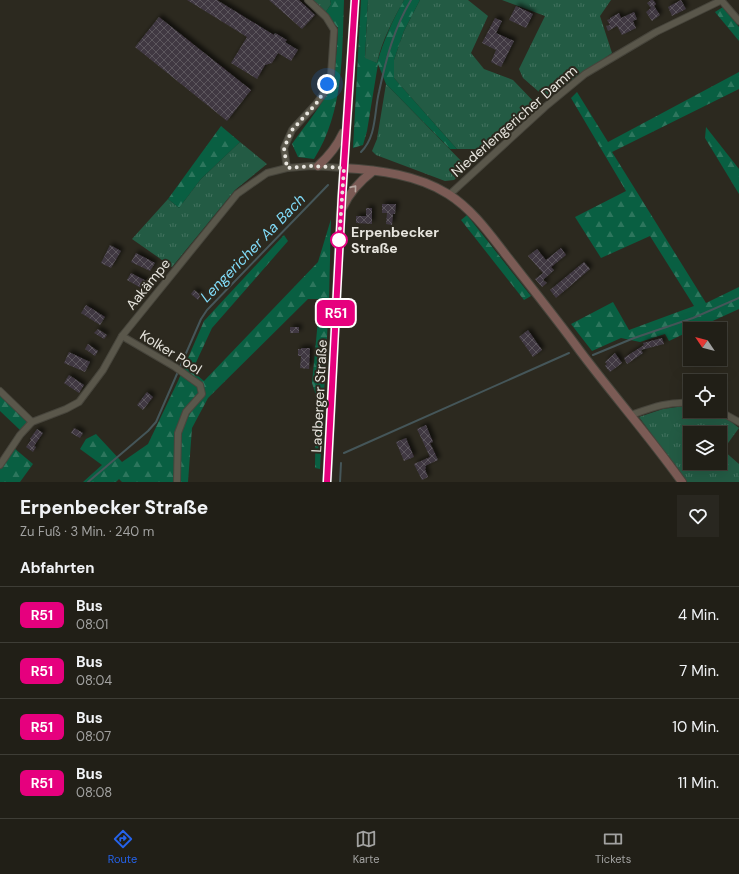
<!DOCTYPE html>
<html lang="de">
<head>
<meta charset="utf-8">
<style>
  :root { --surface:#211f17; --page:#292720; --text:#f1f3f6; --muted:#a2a2a1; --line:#3e3d36; --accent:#2563eb }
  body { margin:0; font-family:"DM Sans",sans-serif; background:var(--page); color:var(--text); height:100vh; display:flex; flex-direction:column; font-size:15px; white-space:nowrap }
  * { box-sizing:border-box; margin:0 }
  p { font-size:13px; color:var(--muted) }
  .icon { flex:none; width:22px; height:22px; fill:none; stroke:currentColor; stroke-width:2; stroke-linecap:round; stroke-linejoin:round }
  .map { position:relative; height:482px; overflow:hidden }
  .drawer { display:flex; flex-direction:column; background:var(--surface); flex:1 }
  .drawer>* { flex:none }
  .badge { padding:0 8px; border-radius:6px; font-size:14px; line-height:26px }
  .needle { width:26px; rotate:305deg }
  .tools { position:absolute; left:683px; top:322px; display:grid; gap:8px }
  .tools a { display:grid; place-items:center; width:44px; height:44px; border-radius:0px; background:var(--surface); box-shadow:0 4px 16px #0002,0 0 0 1px var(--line); font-size:20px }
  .you { position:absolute; width:20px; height:20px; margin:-10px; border:3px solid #fff; border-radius:50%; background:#1a73e8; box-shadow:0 0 0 6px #1a73e833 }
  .map>.badge { position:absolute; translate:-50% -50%; box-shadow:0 0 0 2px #fff }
  h2 { padding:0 20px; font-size:15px; line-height:36px }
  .round { display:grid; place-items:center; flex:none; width:42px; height:42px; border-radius:0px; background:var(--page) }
  .summary { display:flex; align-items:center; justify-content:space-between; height:68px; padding:0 20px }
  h1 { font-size:19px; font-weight:800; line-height:30px }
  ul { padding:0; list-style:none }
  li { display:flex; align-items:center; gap:12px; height:56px; padding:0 20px; border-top:1px solid var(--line) }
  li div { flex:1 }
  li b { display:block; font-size:15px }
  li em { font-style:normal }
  li .badge { min-width:44px; font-weight:700; text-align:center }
  .tabs { display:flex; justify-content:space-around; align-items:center; height:56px; border-top:1px solid var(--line); background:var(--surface); font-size:11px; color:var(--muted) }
  .tabs a { display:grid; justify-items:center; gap:2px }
  .tabs .selected { color:var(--accent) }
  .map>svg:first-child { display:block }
  .grass { fill:url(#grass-tufts); fill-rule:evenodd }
  .forest { fill:url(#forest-firs) }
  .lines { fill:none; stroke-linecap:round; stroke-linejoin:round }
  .stream { stroke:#455659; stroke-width:2 }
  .building { fill:url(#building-cross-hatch); filter:url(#shadow) }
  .street-casing { stroke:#47453c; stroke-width:8 }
  .secondary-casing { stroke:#47453c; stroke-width:10 }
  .street { stroke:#5a574b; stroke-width:6 }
  .secondary { stroke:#7b5b55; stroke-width:8 }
  .oneway { stroke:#b6a7a0 }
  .line-casing { stroke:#fff; stroke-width:9 }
  .line { stroke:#e6007e; stroke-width:6 }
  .walk { stroke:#e7e5de; stroke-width:4; stroke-dasharray:0 7.2 }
  .stop-dot { fill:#fff; stroke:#e6007e; stroke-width:2 }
  .labels { text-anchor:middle; stroke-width:4; stroke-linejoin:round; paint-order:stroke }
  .street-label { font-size:14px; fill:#e7e5de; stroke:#2c291f }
  .stop-label { font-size:14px; font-weight:bold; fill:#e7e5de; stroke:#2c291f; text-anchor:start }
  .water-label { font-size:15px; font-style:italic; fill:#81dcf9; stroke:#2c291f }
</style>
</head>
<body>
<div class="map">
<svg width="739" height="482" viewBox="0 0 739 482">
  <defs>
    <pattern id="grass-tufts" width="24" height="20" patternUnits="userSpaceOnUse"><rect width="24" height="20" fill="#235b44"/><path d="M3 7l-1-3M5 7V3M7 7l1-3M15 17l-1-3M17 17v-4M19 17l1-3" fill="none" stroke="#43725f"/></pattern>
    <pattern id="forest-firs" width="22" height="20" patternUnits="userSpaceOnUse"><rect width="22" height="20" fill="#095f42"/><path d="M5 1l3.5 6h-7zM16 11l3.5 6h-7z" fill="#2d765d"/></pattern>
    <pattern id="building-cross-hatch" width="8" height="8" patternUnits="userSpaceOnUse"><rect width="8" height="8" fill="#403942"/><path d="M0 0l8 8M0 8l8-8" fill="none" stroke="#5c565d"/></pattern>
    <filter id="shadow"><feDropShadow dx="3" dy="-3" stdDeviation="2" flood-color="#0009"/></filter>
  </defs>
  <rect width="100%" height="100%" fill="#2c291f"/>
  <g class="grass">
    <polygon points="312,0 330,0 331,4 325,13"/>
    <path d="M368,0H404C393,20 382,40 377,63L365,59Z"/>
    <polygon points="420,0 468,0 488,16 471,53 484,69 513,80 537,105 486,149 457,149 394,78 394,60 404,31"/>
    <polygon points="502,0 611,0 600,16 612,53 546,98 523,78 519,69 545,16"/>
    <polygon points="386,84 468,168 454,180 445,181 376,155 372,151 377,139"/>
    <polygon points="240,142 267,164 235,190 172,267 132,239 168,199 179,208 201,179"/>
    <path d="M684,406L690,407V411H711L725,417L739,428L723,450L739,464V482H687L639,417L663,409ZM690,433H720V463H690Z"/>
  </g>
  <g class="forest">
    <path d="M330,0H344C342,54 344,112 314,159L298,157L292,144C303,128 318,111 327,93C336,72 337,50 338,28L325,13L331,4Z"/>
    <path d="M361,0H368L365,58L377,63C384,40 392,21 404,0H420L404,31L394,60V78L457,149H450L386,84L378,64L367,131L363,145L353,148Z"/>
    <polygon points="723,7 739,27 739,41 715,12"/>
    <polygon points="739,72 739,89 612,152 706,303 739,287 739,309 695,329 690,329 690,331 669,341 665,334 640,342 621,338 592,351 571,324 613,302 629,330 694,306 650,236 601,258 575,217 626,191 571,98 577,92 608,142"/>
    <polygon points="221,126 240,142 201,179 179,208 168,199"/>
    <polygon points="706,127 739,169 739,194 705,138"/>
    <polygon points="467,215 531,296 524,300 461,220"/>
    <polygon points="331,219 329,300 320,469 315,468 316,395 312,383 320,299 308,299 208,398 192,428 188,482 122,482 119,479 116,482 83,482 102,465 80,449 86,439 96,434 122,462 148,444 178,381 204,321 284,235 288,241 212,328 192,371 204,381 318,262"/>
    <polygon points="0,394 28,422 20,430 0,411"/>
    <polygon points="14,448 33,464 20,482 0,482 0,468"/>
  </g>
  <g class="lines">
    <g class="stream">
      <path d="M361,152C377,136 374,112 379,92C386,59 394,28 411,0"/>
      <polyline points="593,355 634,338 693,318 739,298"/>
      <polyline points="344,453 569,353"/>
      <polyline points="88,482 148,431 156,422 201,319 207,310 328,185"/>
      <polyline points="340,482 341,463"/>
    </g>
  </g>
  <g class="building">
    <polygon points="187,0 217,0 274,35 275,33 287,40 285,42 298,50 291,61 278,53 272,63 265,65 257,79 231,63 247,37"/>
    <polygon points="269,0 299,0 315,15 302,29"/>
    <polygon points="651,0 653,0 656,4 654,6 660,15 652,21 646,12 651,8 647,3"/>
    <polygon points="681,0 686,9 672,16 668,7"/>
    <polygon points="516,6 533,14 526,28 509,20"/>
    <polygon points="634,12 637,19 633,21 636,28 622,35 617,26 608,31 606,26 610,25 607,20 610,19 610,18 619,13 621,18"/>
    <polygon points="159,17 251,90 227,121 135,47"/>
    <polygon points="495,18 502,21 496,33 514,41 501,67 491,62 496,50 482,43"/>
    <polygon points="382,204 396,204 395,214 393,214 392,225 386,224 387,213 382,213"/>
    <polygon points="366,208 372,208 372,224 356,223 356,216 366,216"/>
    <polygon points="110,245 121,251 111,268 101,263"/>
    <polygon points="561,248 566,255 551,267 554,270 543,280 547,283 542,287 535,279 543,273 528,256 537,249 546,260"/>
    <polygon points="136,253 155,263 150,271 131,262"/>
    <polygon points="584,262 590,269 556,298 550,290"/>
    <polygon points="131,273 152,284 148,292 127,280"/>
    <polygon points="194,290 201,295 198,300 191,294"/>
    <polygon points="86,305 105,317 100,325 81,313"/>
    <rect x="290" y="327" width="9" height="6"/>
    <polygon points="98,329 107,335 104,339 94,333"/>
    <polygon points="528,330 542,350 533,357 519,337"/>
    <polygon points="662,338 664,344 641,350 643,353 627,364 624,358 644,345 643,343"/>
    <polygon points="88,344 98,351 95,356 85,349"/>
    <polygon points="301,348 310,348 309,369 300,368 301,356 298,356 298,349 301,349"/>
    <polygon points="69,352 90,362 85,372 64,363"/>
    <polygon points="615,353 622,363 610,372 605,366 607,364 605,362"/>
    <polygon points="69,375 84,385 79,393 64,383"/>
    <polygon points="147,392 153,397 143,410 137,405"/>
    <polygon points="426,425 433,442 430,443 438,460 425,466 426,468 425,469 428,477 422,480 414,464 430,457 417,429"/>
    <polygon points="74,428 83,433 80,438 71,433"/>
    <polygon points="37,429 43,433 34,446 36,447 33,452 26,447 31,440 30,439"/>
    <polygon points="406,438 414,457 404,461 396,442"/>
  </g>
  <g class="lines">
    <g class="street-casing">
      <g id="street">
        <polyline points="721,0 739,21"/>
        <polyline points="287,168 284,148 292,130 316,104 324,93 331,75 334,30 326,17 308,0"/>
        <polyline points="449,195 545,107 585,74 656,32 722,0"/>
        <polyline points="122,336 175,367 200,385 202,394 186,412 178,433 177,482"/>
        <polyline points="0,391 32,422"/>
        <polyline points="719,411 739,422"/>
        <path d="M631,415C651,408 669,401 690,403"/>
        <polyline points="0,465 20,435 32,422 66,409 79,402 103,370 122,336 237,194 267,173 287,168 312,166 343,168"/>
      </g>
    </g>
    <g class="secondary-casing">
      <g id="secondary">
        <path d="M318,166C329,156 337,146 343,133"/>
        <path d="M343,168C379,170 418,175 448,194C472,209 489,233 506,255C531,287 556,318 580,351C613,395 650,437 682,482"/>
        <path d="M343,207C350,191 360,181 373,171"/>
        <polyline points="327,482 341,210 355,0"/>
      </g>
    </g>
    <use href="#street" class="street"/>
    <use href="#secondary" class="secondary"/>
  </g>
  <defs><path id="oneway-chevron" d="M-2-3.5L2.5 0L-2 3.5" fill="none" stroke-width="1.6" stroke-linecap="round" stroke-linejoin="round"/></defs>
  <use class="oneway" href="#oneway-chevron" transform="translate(354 188) rotate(-51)"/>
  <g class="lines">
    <g class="line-casing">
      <polyline id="line" points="327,482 342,196 355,0"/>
    </g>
    <use href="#line" class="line"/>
    <polyline class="walk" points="327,84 324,92 316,104 292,130 284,148 287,168 312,166 344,168 339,242 339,240"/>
  </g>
  <circle class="stop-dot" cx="339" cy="240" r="8"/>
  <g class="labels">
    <g class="street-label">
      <text transform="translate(514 121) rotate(-41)" y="5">Niederlengericher Damm</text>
      <text transform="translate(148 284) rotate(-51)" y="5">Aakämpe</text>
      <text transform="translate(171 352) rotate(32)" y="5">Kolker Pool</text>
      <text transform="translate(319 396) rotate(-87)" y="5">Ladberger Straße</text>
    </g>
    <g class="stop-label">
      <text x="351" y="237">Erpenbecker<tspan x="351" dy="16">Straße</tspan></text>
    </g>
    <g class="water-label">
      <text transform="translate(253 248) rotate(-46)" y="5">Lengericher Aa Bach</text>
    </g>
  </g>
</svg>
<div class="tools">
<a><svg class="needle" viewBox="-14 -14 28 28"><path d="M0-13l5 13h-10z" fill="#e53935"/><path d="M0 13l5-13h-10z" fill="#a2a2a1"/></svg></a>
<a><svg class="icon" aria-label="locate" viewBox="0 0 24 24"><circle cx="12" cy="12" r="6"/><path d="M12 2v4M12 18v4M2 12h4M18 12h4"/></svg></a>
<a><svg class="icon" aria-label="layers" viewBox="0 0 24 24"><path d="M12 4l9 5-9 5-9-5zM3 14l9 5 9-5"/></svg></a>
</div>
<div class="you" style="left:327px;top:84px"></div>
<b class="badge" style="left:336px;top:313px;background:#e6007e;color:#fff">R51</b>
</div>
<section class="drawer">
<div class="summary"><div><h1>Erpenbecker Straße</h1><p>Zu Fuß · 3 Min. · 240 m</p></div><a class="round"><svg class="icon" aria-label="heart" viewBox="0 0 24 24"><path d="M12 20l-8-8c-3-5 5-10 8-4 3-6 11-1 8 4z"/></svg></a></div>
<h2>Abfahrten</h2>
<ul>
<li><span class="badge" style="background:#e6007e;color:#fff">R51</span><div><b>Bus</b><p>08:01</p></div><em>4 Min.</em></li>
<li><span class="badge" style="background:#e6007e;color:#fff">R51</span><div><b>Bus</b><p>08:04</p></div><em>7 Min.</em></li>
<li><span class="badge" style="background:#e6007e;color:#fff">R51</span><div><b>Bus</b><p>08:07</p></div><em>10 Min.</em></li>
<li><span class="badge" style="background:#e6007e;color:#fff">R51</span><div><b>Bus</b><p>08:08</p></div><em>11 Min.</em></li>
</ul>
</section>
<nav class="tabs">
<a class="selected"><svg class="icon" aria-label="directions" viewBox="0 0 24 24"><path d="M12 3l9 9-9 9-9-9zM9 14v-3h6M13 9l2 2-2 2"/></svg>Route</a>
<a><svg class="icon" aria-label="map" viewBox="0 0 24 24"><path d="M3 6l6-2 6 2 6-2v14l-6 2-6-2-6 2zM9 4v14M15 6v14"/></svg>Karte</a>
<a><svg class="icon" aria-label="tickets" viewBox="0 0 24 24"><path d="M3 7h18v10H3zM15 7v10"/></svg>Tickets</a>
</nav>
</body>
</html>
